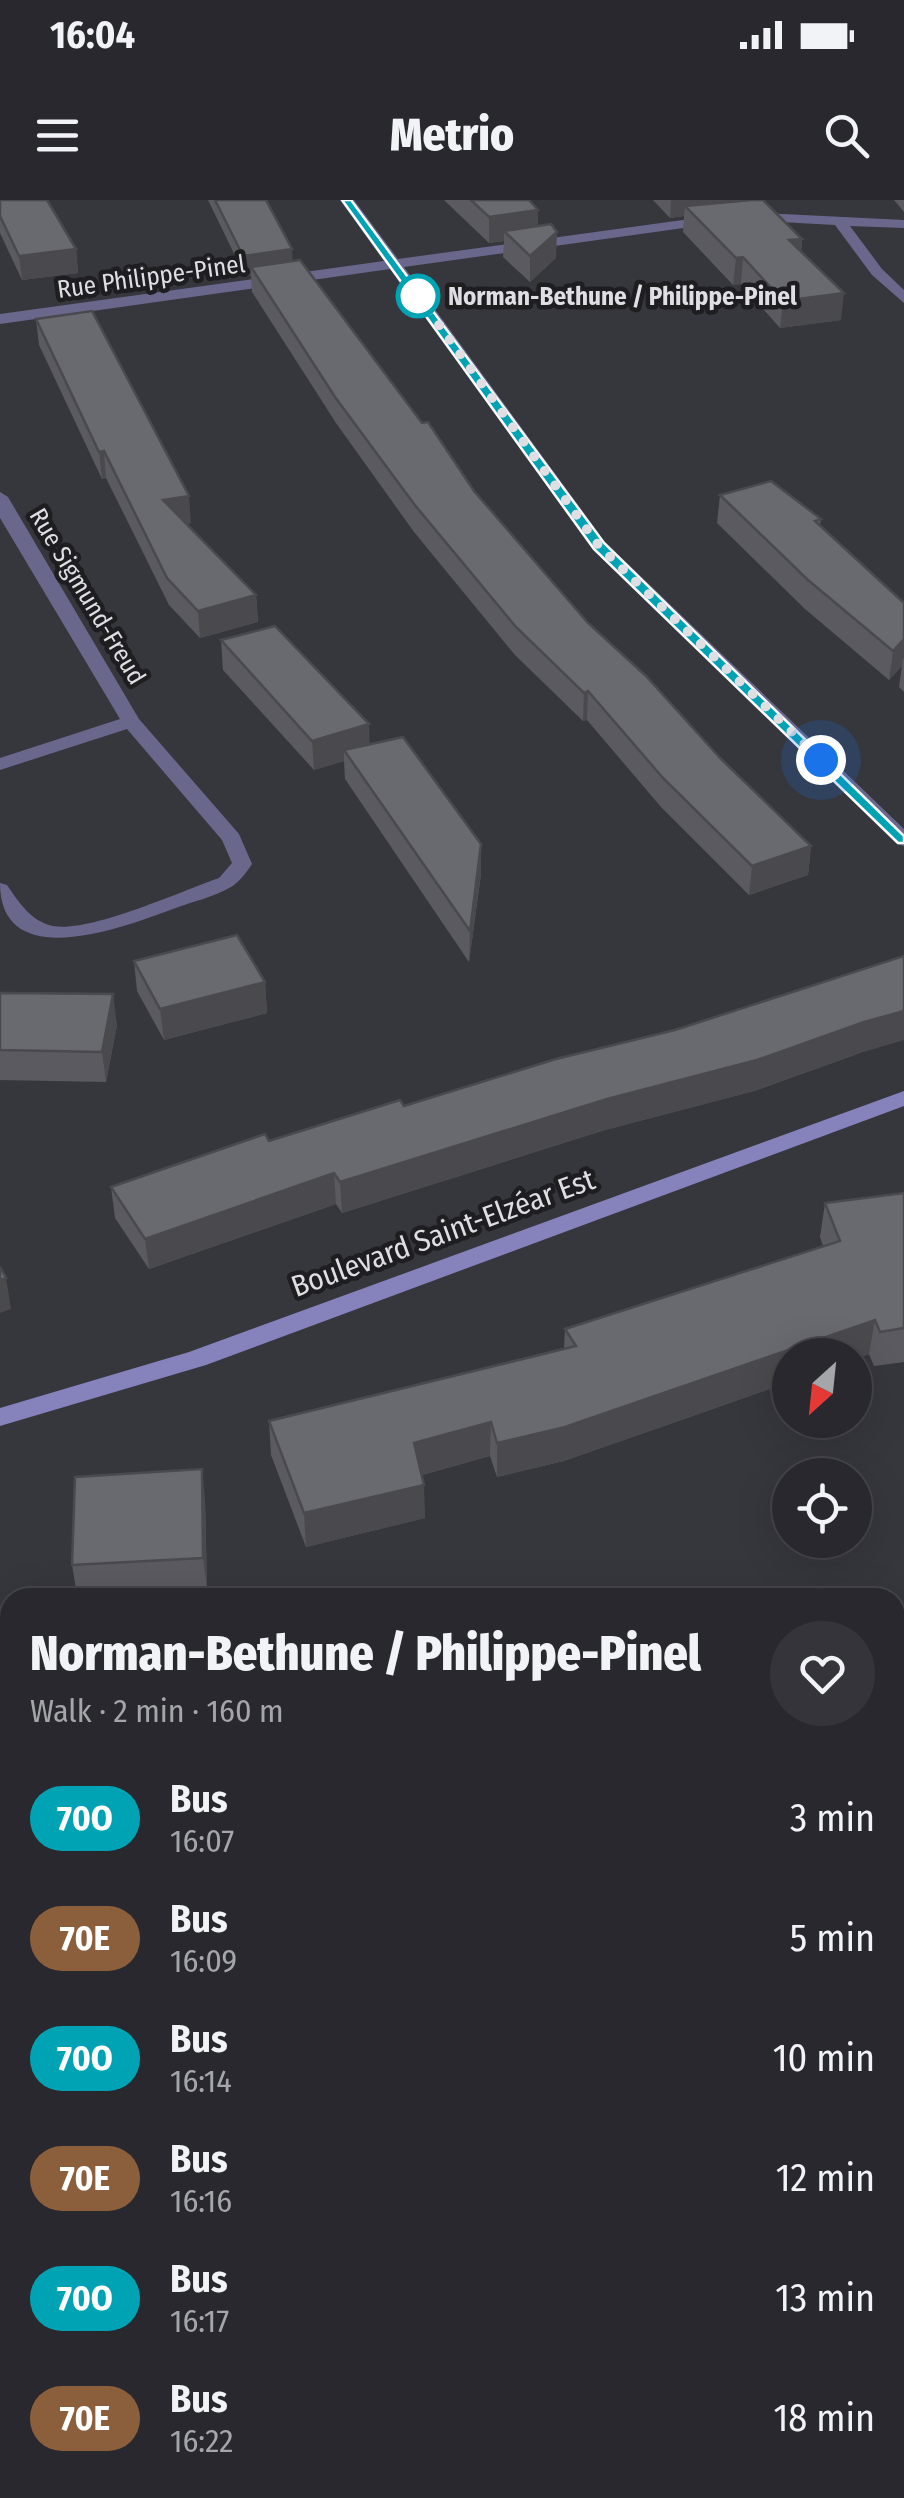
<!DOCTYPE html>
<html lang="en">
<head>
<meta charset="utf-8">
<style>
  :root { --surface:#28282e; --page:#34343a; --text:#f1f3f6; --muted:#a5a6aa; --line:#44444a }
  body { margin:0; font-family:"Fira Sans Condensed",sans-serif; background:var(--page); color:var(--text); height:100vh; display:flex; flex-direction:column; font-size:38px; white-space:nowrap }
  * { box-sizing:border-box; margin:0 }
  p { font-size:32px; color:var(--muted) }
  .icon { flex:none; width:55px; height:55px; fill:none; stroke:currentColor; stroke-width:2; stroke-linecap:round; stroke-linejoin:round }
  .map { position:relative; flex:1; overflow:hidden }
  .details { position:absolute; left:0px; top:1388px; width:905px; height:912px; display:flex; flex-direction:column; background:var(--surface); border-radius:30px 30px 0 0; box-shadow:0 10px 40px #0002,0 0 0 2px var(--line) }
  .details>* { flex:none }
  .badge { padding:0 20px; border-radius:32px; font-size:35px; line-height:65px }
  .needle { width:65px; rotate:207deg }
  .controls { position:absolute; left:772px; top:1138px; display:grid; gap:20px }
  .controls a { display:grid; place-items:center; width:100px; height:100px; border-radius:50%; background:var(--surface); box-shadow:0 10px 40px #0002,0 0 0 2px var(--line); font-size:50px }
  .you { position:absolute; width:50px; height:50px; margin:-25px; border:8px solid #fff; border-radius:50%; background:#1a73e8; box-shadow:0 0 0 15px #1a73e833 }
  .map>.badge { position:absolute; translate:-50% -50%; box-shadow:0 0 0 5px #fff }
  .round { display:grid; place-items:center; flex:none; width:105px; height:105px; border-radius:52px; background:var(--page) }
  .overview { display:flex; align-items:center; justify-content:space-between; height:170px; padding:0 30px }
  h1 { font-size:48px; font-weight:800; line-height:75px }
  ul { padding:0; list-style:none }
  li { display:flex; align-items:center; gap:30px; height:120px; padding:0 30px }
  li div { flex:1 }
  li b { display:block; font-size:38px }
  li em { font-style:normal }
  li .badge { min-width:110px; font-weight:700; text-align:center }
  .status { display:flex; justify-content:space-between; align-items:center; height:70px; padding:0 50px; background:var(--surface); direction:ltr }
  .status svg { height:28px; fill:currentColor }
  header { display:flex; justify-content:space-between; align-items:center; height:130px; padding:0 30px; background:var(--surface); font-size:45px; font-weight:800 }
  .map>svg:first-child { display:block }
  .lines { fill:none; stroke-linecap:round; stroke-linejoin:round }
  .street { fill:#69688c; fill-rule:evenodd }
  .secondary { fill:#8582bc; fill-rule:evenodd }
  .wall { fill:#5a5a60 }
  .shaded-wall { fill:#4a4a4e }
  .building { fill:#696970; stroke:#4a4a4e; stroke-width:2.5 }
  .line { fill:#00a3b4; stroke:#fff; stroke-width:2.5 }
  .walk { stroke:#dedee3; stroke-width:10; stroke-dasharray:0 18 }
  .stop-dot { fill:#fff; stroke:#00a3b4; stroke-width:5 }
  .labels { text-anchor:middle; stroke-width:9; stroke-linejoin:round; paint-order:stroke }
  .far-street-label { font-size:25px; fill:#dedee3; stroke:#1e1e21 }
  .far-stop-label { font-size:25px; font-weight:bold; fill:#dedee3; stroke:#1e1e21; text-anchor:start }
  .street-label { font-size:30px; fill:#dedee3; stroke:#1e1e21 }
</style>
</head>
<body>
<div class="status"><b>16:04</b><svg viewBox="0 0 49 12"><path d="M0 12V9h3v3zM5 12V6h3v6zM10 12V3h3v9zM15 12V0h3v12zM26 1h20v11H26zM47 4h2v5h-2z"/></svg></div>
<header><svg class="icon" aria-label="menu" viewBox="0 0 24 24"><path d="M4 6h16M4 12h16M4 18h16"/></svg>Metrio<svg class="icon" aria-label="search" viewBox="0 0 24 24"><circle cx="10" cy="10" r="6"/><path d="M15 15l6 6"/></svg></header>
<div class="map">
<svg width="904" height="2298" viewBox="0 0 904 2298">
  <rect width="100%" height="100%" fill="#36363d"/>
  <g class="lines">
    <g class="street">
      <polygon points="340,0 354,0 398,59 741,12 904,20 904,28 850,26 882,69 904,90 904,103 872,75 835,25 741,20 404,67 605,342 904,629 904,646 897,644 593,350 390,69 0,124 0,114 384,61"/>
      <path d="M0,292L8,297L139,519L239,634L252,664C247,672 239,682 231,687C214,697 191,702 173,709C124,727 0,775 0,683L7,685C19,702 30,721 53,726C90,733 181,691 219,678L232,663L222,640L127,529L0,570V558L120,519L0,318Z"/>
      <polygon points="904,1782 904,1810 895,1812 895,1784"/>
      <polygon points="10,1973 10,2005 0,2007 0,1975"/>
    </g>
    <polygon class="secondary" points="904,891 904,906 206,1165 0,1226 0,1208 189,1152"/>
  </g>
  <g class="wall">
    <polygon points="0,0 76,49 78,73 22,80 0,33"/>
    <polygon points="208,0 266,0 292,61 474,291 588,423 720,558 811,646 808,675 749,695 661,607 587,520 583,521 515,455 414,332 336,223 252,92 251,76 245,76"/>
    <polygon points="444,0 529,0 538,10 538,26 556,58 530,82 503,57 504,41 489,43"/>
    <polygon points="653,0 745,0 802,39 801,52 841,120 780,128 741,84 733,85 683,32 684,16 670,18"/>
    <polygon points="894,0 904,0 904,12"/>
    <polygon points="36,119 191,323 186,324 256,395 258,422 200,438 169,405 106,278 102,279 39,145"/>
    <polygon points="720,295 821,319 820,325 904,403 904,492 899,487 902,466 889,480 805,409 717,323"/>
    <polygon points="221,440 370,544 481,674 469,762 345,579 344,561 314,570 223,470"/>
    <polygon points="134,761 265,782 267,813 164,840 137,791"/>
    <polygon points="0,793 117,825 106,882 0,880"/>
    <polygon points="860,853 754,891 605,930 342,1013 336,1004 149,1069 115,1018 111,987 269,941 404,906"/>
    <polygon points="904,993 904,1162 874,1166 869,1154 855,1159 855,1155 790,1155 790,1182 564,1261 497,1277 490,1256 422,1275 425,1318 306,1347 271,1255 269,1221 564,1148 565,1129 823,1046 820,1037 825,1003"/>
    <polygon points="205,1300 207,1388 77,1395 72,1365"/>
    <polygon points="0,1685 10,1685 10,1814 0,1815"/>
    <polygon points="904,1945 904,2160 895,2161 895,1946"/>
  </g>
  <g class="shaded-wall">
    <polygon points="671,0 745,0 685,6 684,16 670,18"/>
    <polygon points="538,10 538,36 504,31 504,41 489,43 489,17"/>
    <polygon points="557,32 556,58 530,82 530,56"/>
    <polygon points="802,39 800,65 789,40"/>
    <polygon points="76,49 78,73 22,80 19,56"/>
    <polygon points="292,49 293,70 251,67 251,76 245,76 243,56"/>
    <polygon points="743,57 741,84 733,85 736,58"/>
    <polygon points="844,93 841,120 780,128 783,101"/>
    <polygon points="104,251 106,278 102,279 99,252"/>
    <polygon points="189,296 191,323 165,327 163,300"/>
    <polygon points="256,395 258,422 200,438 198,411"/>
    <polygon points="904,439 904,459 903,458 902,466 889,480 893,451"/>
    <polygon points="588,491 587,520 583,521 584,493"/>
    <polygon points="369,524 370,554 344,550 344,561 314,570 312,541"/>
    <polygon points="481,644 481,674 469,762 470,731"/>
    <polygon points="811,646 808,675 749,695 752,666"/>
    <polygon points="265,782 267,813 164,840 160,809"/>
    <polygon points="113,794 117,825 106,882 102,852"/>
    <polygon points="904,811 904,840 860,853 754,891 605,930 342,1013 340,982 607,899"/>
    <polygon points="334,973 336,1004 149,1069 145,1039"/>
    <polygon points="6,1078 11,1109 0,1113 0,1080"/>
    <polygon points="875,1120 869,1154 855,1159 855,1155 790,1155 790,1182 564,1261 497,1277 497,1243"/>
    <polygon points="491,1222 490,1256 414,1277 414,1243"/>
    <polygon points="202,1269 205,1300 207,1388 203,1358"/>
    <polygon points="424,1285 425,1318 306,1347 304,1313"/>
    <polygon points="0,1423 8,1473 0,1474"/>
    <polygon points="904,1641 904,1669 895,1671 895,1643"/>
    <polygon points="10,2265 10,2290 28,2290 0,2297 0,2268"/>
    <polygon points="80,2290 191,2290 192,2291 161,2298 82,2298"/>
  </g>
  <g class="building">
    <polygon points="0,0 47,0 76,49 19,56 0,16"/>
    <polygon points="215,0 266,0 292,49 243,56"/>
    <polygon points="471,0 529,0 538,10 489,17"/>
    <polygon points="752,0 763,0 802,39 789,40 844,93 783,101 743,57 736,58 685,6"/>
    <polygon points="551,24 557,32 530,56 504,31"/>
    <polygon points="300,60 422,223 428,222 474,291 588,423 646,476 720,558 811,646 752,666 663,578 588,491 584,493 516,427 414,304 335,197 251,67"/>
    <polygon points="92,111 189,296 163,300 256,395 198,411 167,378 104,251 99,252 36,119"/>
    <polygon points="771,281 821,319 815,321 904,403 904,439 893,451 808,380 720,295"/>
    <polygon points="275,426 369,524 312,541 221,440"/>
    <polygon points="403,537 481,644 470,731 344,550"/>
    <polygon points="237,735 265,782 160,809 134,761"/>
    <polygon points="904,756 904,811 864,822 757,860 607,899 340,982 334,973 145,1039 111,987 265,934 269,941 400,900 404,906 556,859 675,830"/>
    <polygon points="0,793 113,794 102,852 0,850"/>
    <polygon points="904,993 904,1128 880,1132 875,1120 565,1227 497,1243 491,1222 414,1243 424,1285 304,1313 269,1221 576,1146 565,1129 840,1041 825,1003"/>
    <polygon points="0,1067 6,1078 0,1080"/>
    <polygon points="202,1269 203,1358 72,1365 75,1277"/>
    <polygon points="904,1535 904,1641 895,1643 895,1536"/>
    <rect x="0" y="1685" width="10" height="101"/>
    <polygon points="904,1945 904,2133 895,2134 895,1946"/>
    <polygon points="10,2115 10,2265 0,2268 0,2117"/>
  </g>
  <polygon class="line" points="342,0 351,0 604,343 904,636 904,643 898,643 594,349"/>
  <g class="lines">
    <polyline class="walk" points="418,96 599,346 821,560"/>
  </g>
  <circle class="stop-dot" cx="418" cy="96" r="20"/>
  <g class="labels">
    <g class="far-street-label">
      <text transform="translate(151 76) rotate(-8)" y="9">Rue Philippe-Pinel</text>
      <text transform="translate(88 396) rotate(59)" y="9">Rue Sigmund-Freud</text>
    </g>
    <g class="far-stop-label">
      <text x="448" y="105">Norman-Bethune / Philippe-Pinel</text>
    </g>
    <g class="street-label">
      <text transform="translate(443 1033) rotate(-20)" y="10">Boulevard Saint-Elzéar Est</text>
    </g>
  </g>
</svg>
<div class="controls">
<a><svg class="needle" viewBox="-14 -14 28 28"><path d="M0-13l5 13h-10z" fill="#e53935"/><path d="M0 13l5-13h-10z" fill="#a5a6aa"/></svg></a>
<a><svg class="icon" aria-label="locate" viewBox="0 0 24 24"><circle cx="12" cy="12" r="6"/><path d="M12 2v4M12 18v4M2 12h4M18 12h4"/></svg></a>
</div>
<div class="you" style="left:821px;top:560px"></div>
<section class="details">
<div class="overview"><div><h1>Norman-Bethune / Philippe-Pinel</h1><p>Walk · 2 min · 160 m</p></div><a class="round"><svg class="icon" aria-label="heart" viewBox="0 0 24 24"><path d="M12 20l-8-8c-3-5 5-10 8-4 3-6 11-1 8 4z"/></svg></a></div>
<ul>
<li><span class="badge" style="background:#00a3b4;color:#fff">70O</span><div><b>Bus</b><p>16:07</p></div><em>3 min</em></li>
<li><span class="badge" style="background:#8b5e3c;color:#fff">70E</span><div><b>Bus</b><p>16:09</p></div><em>5 min</em></li>
<li><span class="badge" style="background:#00a3b4;color:#fff">70O</span><div><b>Bus</b><p>16:14</p></div><em>10 min</em></li>
<li><span class="badge" style="background:#8b5e3c;color:#fff">70E</span><div><b>Bus</b><p>16:16</p></div><em>12 min</em></li>
<li><span class="badge" style="background:#00a3b4;color:#fff">70O</span><div><b>Bus</b><p>16:17</p></div><em>13 min</em></li>
<li><span class="badge" style="background:#8b5e3c;color:#fff">70E</span><div><b>Bus</b><p>16:22</p></div><em>18 min</em></li>
</ul>
</section>
</div>
</body>
</html>
